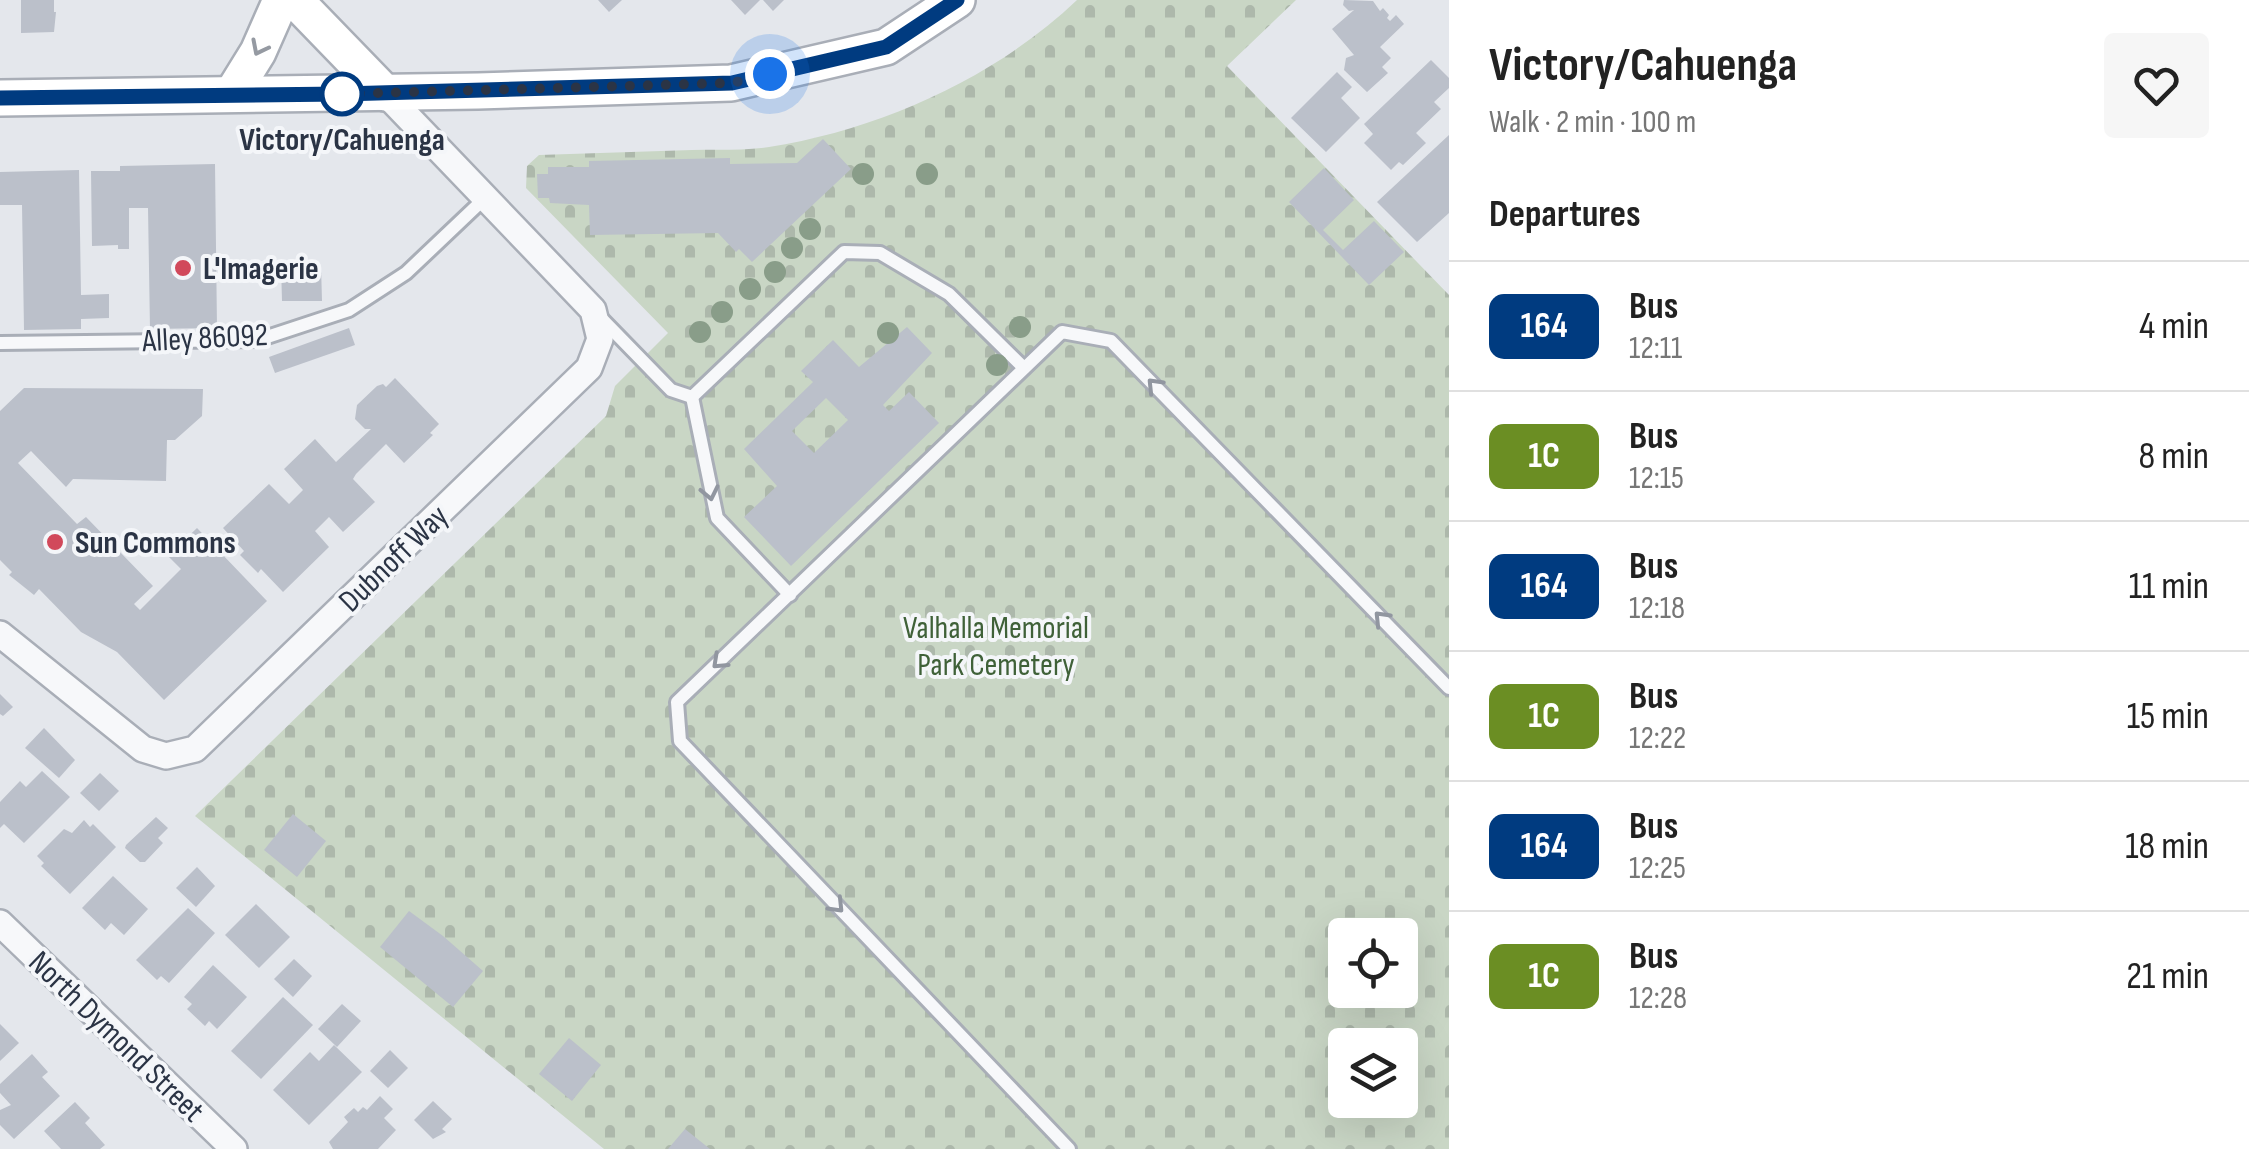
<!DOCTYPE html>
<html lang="en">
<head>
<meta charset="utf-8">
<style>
  :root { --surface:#fff; --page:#f6f6f6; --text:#222; --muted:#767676; --line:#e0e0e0 }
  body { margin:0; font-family:"Sofia Sans Condensed",sans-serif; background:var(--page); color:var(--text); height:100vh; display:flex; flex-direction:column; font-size:38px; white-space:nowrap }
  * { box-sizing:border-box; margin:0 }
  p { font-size:32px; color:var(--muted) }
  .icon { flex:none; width:55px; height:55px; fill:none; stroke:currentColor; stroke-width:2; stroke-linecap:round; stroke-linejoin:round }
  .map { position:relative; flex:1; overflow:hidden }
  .panel { display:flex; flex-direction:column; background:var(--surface); width:800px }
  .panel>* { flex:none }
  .badge { padding:0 20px; border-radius:15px; font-size:35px; line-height:65px }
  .buttons { position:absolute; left:1328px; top:918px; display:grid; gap:20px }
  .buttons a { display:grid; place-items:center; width:90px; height:90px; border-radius:10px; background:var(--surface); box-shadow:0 10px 40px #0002; font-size:50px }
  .you { position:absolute; width:50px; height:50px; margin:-25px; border:8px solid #fff; border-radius:50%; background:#1a73e8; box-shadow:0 0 0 15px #1a73e833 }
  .map>.badge { position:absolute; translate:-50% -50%; box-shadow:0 0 0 5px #fff }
  h2 { padding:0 40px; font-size:38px; line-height:90px }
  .round { display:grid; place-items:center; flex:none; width:105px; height:105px; border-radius:10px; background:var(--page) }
  .overview { display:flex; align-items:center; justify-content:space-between; height:170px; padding:0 40px }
  h1 { font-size:48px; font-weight:700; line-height:75px }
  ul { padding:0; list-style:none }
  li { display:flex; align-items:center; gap:30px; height:130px; padding:0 40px; border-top:2px solid var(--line) }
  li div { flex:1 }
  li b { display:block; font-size:38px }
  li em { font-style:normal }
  li .badge { min-width:110px; font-weight:700; text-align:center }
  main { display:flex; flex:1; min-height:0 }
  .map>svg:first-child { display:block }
  .cemetery { fill:url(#cemetery-stones); fill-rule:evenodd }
  .building { fill:#bbc0ca; fill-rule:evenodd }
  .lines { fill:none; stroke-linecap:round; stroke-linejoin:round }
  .lane-casing { stroke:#a9aeb7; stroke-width:18 }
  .street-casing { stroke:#a9aeb7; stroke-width:30 }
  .secondary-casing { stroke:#a9aeb7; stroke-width:40 }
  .lane { stroke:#f7f8fa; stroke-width:12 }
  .street { stroke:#f7f8fa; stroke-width:25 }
  .secondary { stroke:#fff; stroke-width:35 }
  .tree { fill:#899d89 }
  .oneway { stroke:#959aa2 }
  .oneway2 { stroke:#9196a0 }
  .line-casing { stroke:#fff; stroke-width:22 }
  .line { stroke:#003b80; stroke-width:15 }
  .walk { stroke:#2b3445; stroke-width:10; stroke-dasharray:0 18 }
  .stop-dot { fill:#fff; stroke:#003b80; stroke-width:5 }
  .poi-dot { fill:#d1495b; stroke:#f4f6f9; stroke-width:4 }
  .labels { text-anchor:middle; stroke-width:8; stroke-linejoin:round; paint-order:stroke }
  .stop-label { font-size:32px; font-weight:bold; fill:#2b3445; stroke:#f4f6f9 }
  .poi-label { font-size:32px; font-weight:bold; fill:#2b3445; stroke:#f4f6f9; text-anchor:start }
  .street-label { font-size:32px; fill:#2b3445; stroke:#f4f6f9 }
  .park-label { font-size:32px; fill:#3f6138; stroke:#f4f6f9 }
</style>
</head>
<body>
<main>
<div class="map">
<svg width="1449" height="1149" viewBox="0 0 1449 1149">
  <defs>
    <pattern id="cemetery-stones" width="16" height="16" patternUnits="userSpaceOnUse" patternTransform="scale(2.5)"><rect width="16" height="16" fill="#c9d6c5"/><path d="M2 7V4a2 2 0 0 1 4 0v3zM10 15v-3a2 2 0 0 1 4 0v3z" fill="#adb8ab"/></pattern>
  </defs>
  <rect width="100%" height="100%" fill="#e4e7ec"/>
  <path class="cemetery" d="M1077,0H1296L1227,66L1449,295V1149H604L195,816L606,416L615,386L668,333L526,188L527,166L539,155C590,153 641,152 692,150C718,149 744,151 769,147C881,129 995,78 1077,0ZM1345,935H1400V990H1345ZM1345,1045H1400V1100H1345Z"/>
  <g class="building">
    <polygon points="21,0 54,0 54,12 56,12 54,32 21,33"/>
    <polygon points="598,0 622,0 609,12"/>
    <polygon points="731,0 760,0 745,15"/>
    <polygon points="763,0 784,0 773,11"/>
    <polygon points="1344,0 1373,1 1380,11 1383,8 1389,15 1387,18 1390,21 1396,15 1404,24 1380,47 1391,58 1382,67 1388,73 1367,92 1344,70 1346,58 1354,55 1332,29 1354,10 1349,11 1343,5"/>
    <polygon points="1431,60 1449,78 1449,88 1434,102 1441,109 1416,133 1426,143 1403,165 1399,162 1391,170 1364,143 1373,134 1364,124"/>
    <polygon points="1337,72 1352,87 1341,98 1360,118 1326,152 1291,118"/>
    <polygon points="1449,135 1449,213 1417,242 1377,202"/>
    <polygon points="823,139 851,169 752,262 739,249 736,252 718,233 590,235 589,205 550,203 549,198 538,198 537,174 548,174 548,167 589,167 589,161 730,158 730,164 797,163"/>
    <polygon points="215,164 217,328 150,329 148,208 129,208 129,249 118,249 118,245 92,246 91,171 120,171 120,166"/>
    <polygon points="1324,168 1354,200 1323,230 1343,250 1374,221 1404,252 1369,285 1289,202"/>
    <polygon points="79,170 81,295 109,294 109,318 81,319 81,329 24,330 22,205 0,205 0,172"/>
    <polygon points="315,261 315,265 321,265 322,301 282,301 281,265"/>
    <path d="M907,327L932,353L883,405L889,411L909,392L939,423L791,566L744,517L777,486L744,449L813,382L801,371L833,340L859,367ZM826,398L848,420L814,453L792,431Z"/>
    <polygon points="349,328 355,345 275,373 269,357"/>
    <polygon points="395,378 439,424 430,433 433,435 404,463 386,444 356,474 353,479 375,502 343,532 329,517 315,531 329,547 283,592 261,569 258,573 240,555 244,551 223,528 269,484 289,504 303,490 284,469 315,439 336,462 371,429 365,429 355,419 357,405 377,386 383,384 386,387"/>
    <polygon points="24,388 203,389 202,416 175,440 167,440 166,481 73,479 66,487 31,451 18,463 77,524 86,517 153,586 134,604 140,610 181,569 168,556 197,528 267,601 164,700 117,652 81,632 39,589 34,595 9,575 12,572 0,560 0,411"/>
    <polygon points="0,694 13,707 3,716 0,714"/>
    <polygon points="44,728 75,760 59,778 25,748"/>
    <polygon points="42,771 70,797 24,843 4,824 0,828 0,802 20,781 26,787"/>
    <polygon points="100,773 119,791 99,811 80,793"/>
    <polygon points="293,814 326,841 297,877 264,850"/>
    <polygon points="156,817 168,828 158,838 163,843 145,862 140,862 125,848 126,845"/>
    <polygon points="84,820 90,827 93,824 116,847 70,894 41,866 44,863 37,856 64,829 72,833"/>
    <polygon points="197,867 215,886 196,907 176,888"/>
    <polygon points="113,876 148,909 124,935 111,923 105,930 82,908"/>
    <polygon points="256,904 290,937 259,968 225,935"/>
    <polygon points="188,908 215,933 169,983 161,976 157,980 136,960"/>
    <polygon points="409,911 443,936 483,971 453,1007 380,947"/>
    <polygon points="294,959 312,976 293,997 274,979"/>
    <polygon points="213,965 247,997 217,1029 209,1021 205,1026 187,1009 192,1004 184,997"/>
    <polygon points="283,997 313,1025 261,1079 231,1051"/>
    <polygon points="342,1004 361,1021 337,1047 318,1029"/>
    <polygon points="0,1024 19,1043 0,1061"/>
    <polygon points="569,1038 601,1065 572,1101 539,1074"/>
    <polygon points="334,1045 362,1072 309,1125 273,1090 310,1052 319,1061"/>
    <polygon points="390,1050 408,1068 388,1088 370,1071"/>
    <polygon points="32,1054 48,1072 42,1077 60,1096 14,1139 0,1125 0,1110 11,1105 0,1093 0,1084"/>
    <polygon points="380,1096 393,1109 384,1118 396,1130 378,1149 333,1149 329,1142 348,1122 344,1117 354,1108 358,1112 363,1107 367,1110"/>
    <polygon points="433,1101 452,1119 442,1129 446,1132 433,1139 414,1120"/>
    <polygon points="75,1102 90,1118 85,1123 105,1145 100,1149 61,1149 44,1131"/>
    <polygon points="685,1129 710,1149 668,1149"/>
  </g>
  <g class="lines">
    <g class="lane-casing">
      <g id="lane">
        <polyline points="598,315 671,390 692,397 844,252 880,253 949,294 1024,368"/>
        <polyline points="0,343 258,340 349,310 406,273 485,198"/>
        <polyline points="692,397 717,518 790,595"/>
        <polyline points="1069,1149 680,741 677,702 1062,332 1111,341 1449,688"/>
      </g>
    </g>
    <g class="street-casing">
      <g id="street">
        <polyline points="0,634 143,749 166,756 195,749 589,368 600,339 593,310 385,93"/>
        <polyline points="0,923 234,1149"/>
      </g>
    </g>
    <g class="secondary-casing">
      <g id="secondary">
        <polyline points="295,0 385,93"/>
        <polyline points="232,94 258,52 281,0"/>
        <polyline points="0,98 478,91 731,83 886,47 957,0"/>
      </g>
    </g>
    <use href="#lane" class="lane"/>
    <use href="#street" class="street"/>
    <use href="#secondary" class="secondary"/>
  </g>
  <g class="tree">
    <circle cx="863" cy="174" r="11"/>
    <circle cx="927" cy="174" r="11"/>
    <circle cx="810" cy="229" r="11"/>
    <circle cx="792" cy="248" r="11"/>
    <circle cx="775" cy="272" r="11"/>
    <circle cx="750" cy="289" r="11"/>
    <circle cx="722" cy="312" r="11"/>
    <circle cx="1020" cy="327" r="11"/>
    <circle cx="700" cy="332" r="11"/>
    <circle cx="888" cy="333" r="11"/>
    <circle cx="997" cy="365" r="11"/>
  </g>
  <defs><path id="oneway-chevron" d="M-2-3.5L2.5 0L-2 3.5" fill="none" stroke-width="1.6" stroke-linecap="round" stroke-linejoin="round" transform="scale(2.5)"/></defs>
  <use class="oneway" href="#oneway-chevron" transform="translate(259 48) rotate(117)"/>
  <g class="oneway2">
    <use href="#oneway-chevron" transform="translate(1154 385) rotate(-134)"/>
    <use href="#oneway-chevron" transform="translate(710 493) rotate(78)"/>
    <use href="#oneway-chevron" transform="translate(1381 618) rotate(-134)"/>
    <use href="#oneway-chevron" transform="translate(719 662) rotate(137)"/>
    <use href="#oneway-chevron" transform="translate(837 906) rotate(46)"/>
  </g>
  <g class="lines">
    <g class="line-casing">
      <polyline id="line" points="0,98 342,94 732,83 886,47 957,0"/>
    </g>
    <use href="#line" class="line"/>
    <polyline class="walk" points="342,94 732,83 770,74"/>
  </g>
  <circle class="stop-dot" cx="342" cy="94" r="20"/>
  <g class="poi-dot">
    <circle cx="183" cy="268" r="10"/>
    <circle cx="55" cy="542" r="10"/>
  </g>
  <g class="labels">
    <g class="stop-label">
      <text x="342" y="150">Victory/Cahuenga</text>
    </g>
    <g class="poi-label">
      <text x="203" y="279">L'Imagerie</text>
      <text x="75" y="553">Sun Commons</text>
    </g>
    <g class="street-label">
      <text transform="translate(205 337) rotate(-3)" y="11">Alley 86092</text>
      <text transform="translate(393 558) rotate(-44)" y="11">Dubnoff Way</text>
      <text transform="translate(117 1036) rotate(44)" y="11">North Dymond Street</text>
    </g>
    <g class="park-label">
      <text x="996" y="638">Valhalla Memorial<tspan x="996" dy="37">Park Cemetery</tspan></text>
    </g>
  </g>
</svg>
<div class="buttons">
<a><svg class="icon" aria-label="locate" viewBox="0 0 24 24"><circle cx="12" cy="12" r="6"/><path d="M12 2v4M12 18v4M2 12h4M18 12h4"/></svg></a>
<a><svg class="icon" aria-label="layers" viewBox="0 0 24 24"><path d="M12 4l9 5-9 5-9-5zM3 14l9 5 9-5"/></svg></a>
</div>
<div class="you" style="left:770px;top:74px"></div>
</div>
<section class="panel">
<div class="overview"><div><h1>Victory/Cahuenga</h1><p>Walk · 2 min · 100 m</p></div><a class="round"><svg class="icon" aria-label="heart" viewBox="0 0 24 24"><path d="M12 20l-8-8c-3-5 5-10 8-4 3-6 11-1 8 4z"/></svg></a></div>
<h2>Departures</h2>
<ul>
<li><span class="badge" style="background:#003b80;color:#fff">164</span><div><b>Bus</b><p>12:11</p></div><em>4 min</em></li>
<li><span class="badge" style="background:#6b8e23;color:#fff">1C</span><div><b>Bus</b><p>12:15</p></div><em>8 min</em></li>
<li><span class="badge" style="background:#003b80;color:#fff">164</span><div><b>Bus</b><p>12:18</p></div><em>11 min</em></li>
<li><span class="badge" style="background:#6b8e23;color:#fff">1C</span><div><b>Bus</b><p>12:22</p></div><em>15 min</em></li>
<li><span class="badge" style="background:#003b80;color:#fff">164</span><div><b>Bus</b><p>12:25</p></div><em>18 min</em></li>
<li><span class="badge" style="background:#6b8e23;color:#fff">1C</span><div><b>Bus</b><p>12:28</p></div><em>21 min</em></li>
</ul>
</section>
</main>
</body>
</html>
